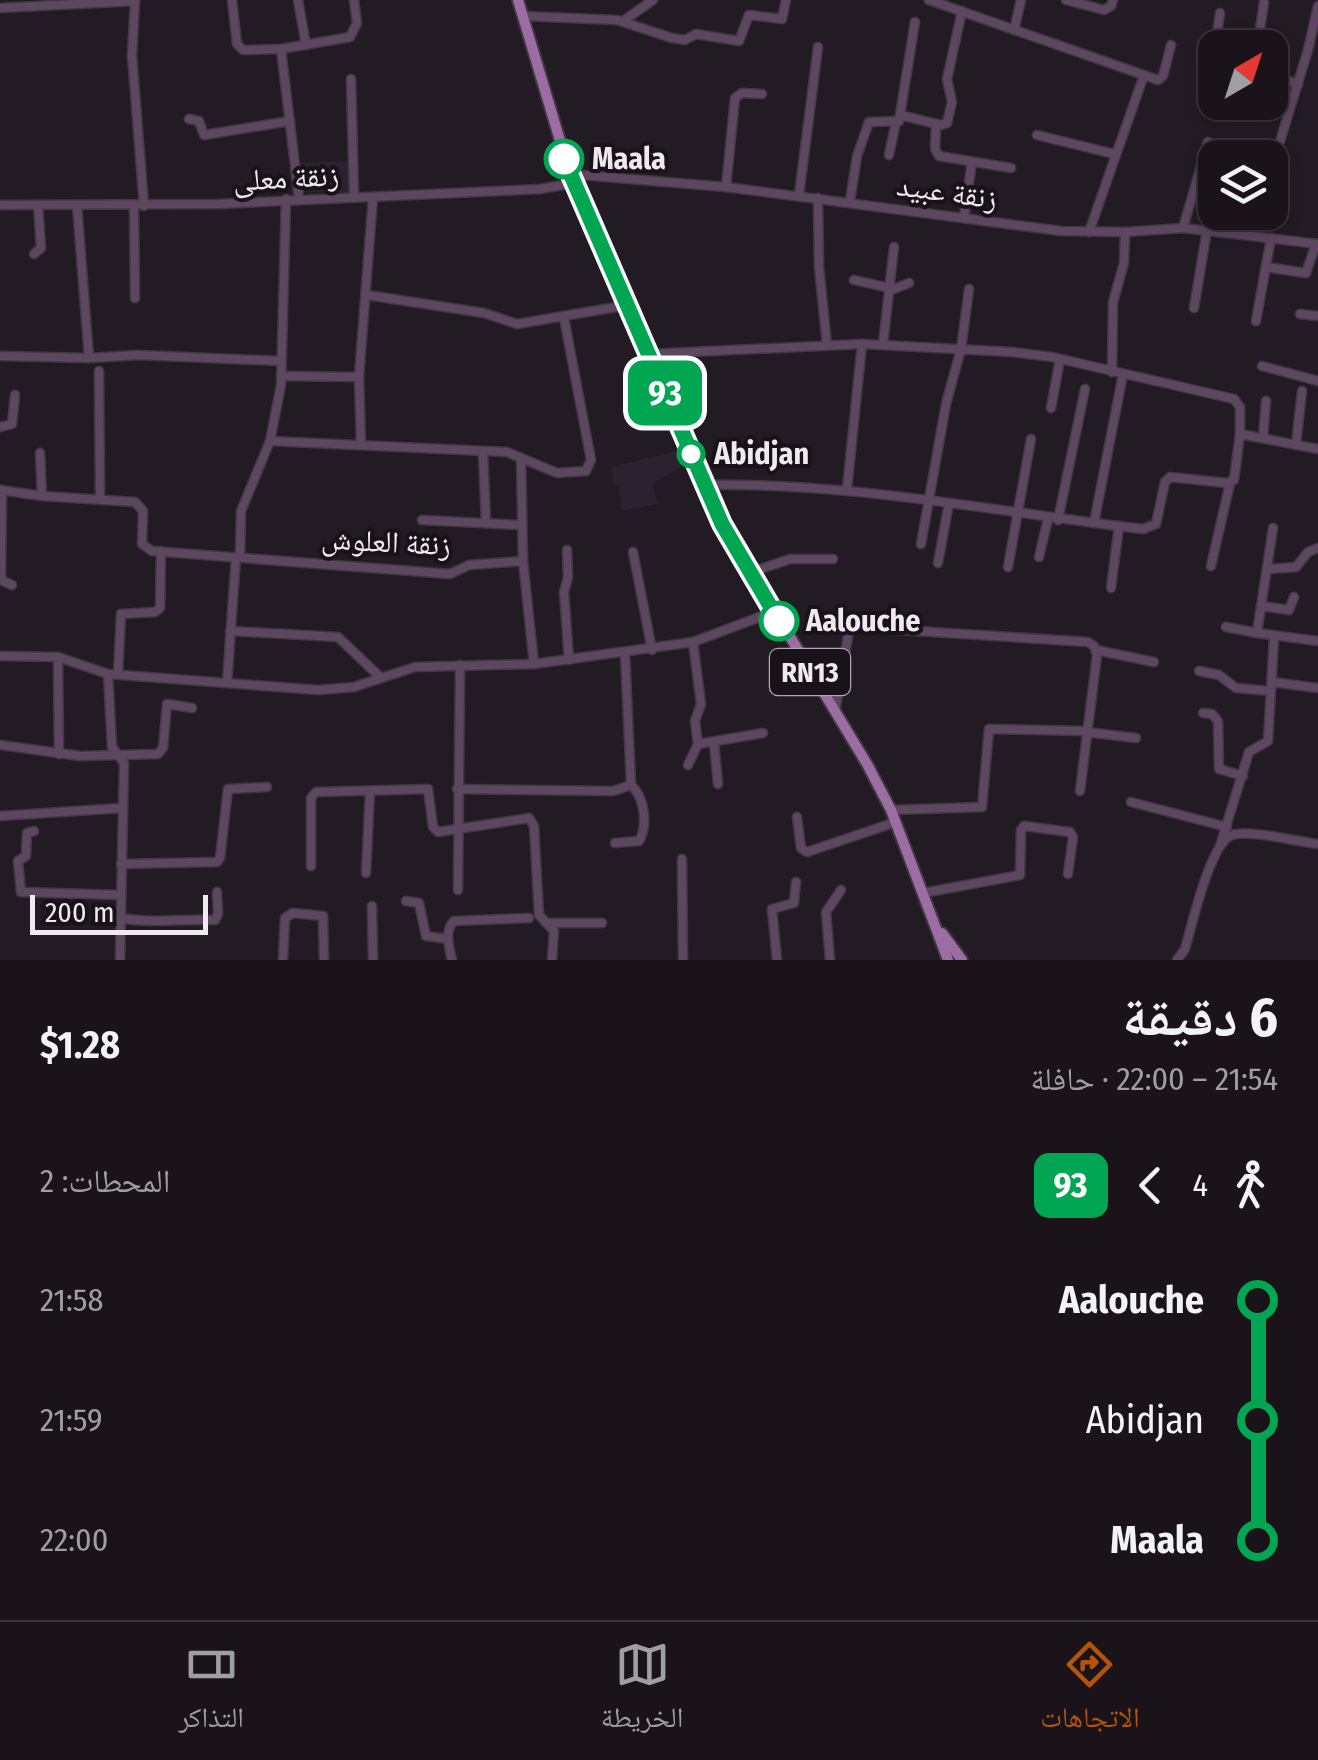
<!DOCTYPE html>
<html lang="ar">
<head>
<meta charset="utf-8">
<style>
  :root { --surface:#1a141a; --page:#231d23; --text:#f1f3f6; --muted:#9f9ea2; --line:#383339; --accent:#b45309 }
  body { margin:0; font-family:"Fira Sans Condensed","Noto Naskh Arabic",sans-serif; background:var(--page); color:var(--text); direction:rtl; height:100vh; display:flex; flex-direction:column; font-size:38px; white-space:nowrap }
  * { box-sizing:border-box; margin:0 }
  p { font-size:32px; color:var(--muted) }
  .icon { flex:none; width:55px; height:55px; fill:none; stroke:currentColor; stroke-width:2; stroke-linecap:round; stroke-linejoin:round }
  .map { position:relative; height:960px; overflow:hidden; direction:ltr }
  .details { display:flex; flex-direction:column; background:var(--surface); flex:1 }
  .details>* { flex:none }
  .badge { padding:0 20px; border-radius:15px; font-size:35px; line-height:65px }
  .needle { width:65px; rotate:39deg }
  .controls { position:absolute; left:1198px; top:30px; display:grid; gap:20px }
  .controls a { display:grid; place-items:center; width:90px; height:90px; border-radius:20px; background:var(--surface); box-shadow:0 5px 15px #0003,0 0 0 2px var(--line); font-size:50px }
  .scale { position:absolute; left:30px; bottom:25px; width:178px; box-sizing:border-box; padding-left:10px; border:5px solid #efeaf0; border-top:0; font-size:28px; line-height:35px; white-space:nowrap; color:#efeaf0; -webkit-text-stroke:8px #191219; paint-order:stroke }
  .map>.badge { position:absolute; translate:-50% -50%; box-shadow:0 0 0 5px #fff }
  .legs { display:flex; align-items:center; gap:15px; height:110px; padding:0 40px; font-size:32px }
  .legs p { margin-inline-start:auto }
  .head { display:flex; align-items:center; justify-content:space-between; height:170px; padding:0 40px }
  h1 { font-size:55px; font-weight:700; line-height:75px }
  ul { padding:0 40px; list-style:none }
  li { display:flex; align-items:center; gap:35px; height:120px; font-size:38px }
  li i { display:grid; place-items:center; width:15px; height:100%; margin:0 12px; background:currentColor }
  li i::after { content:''; width:25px; height:25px; margin:-12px; border:8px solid; border-radius:50%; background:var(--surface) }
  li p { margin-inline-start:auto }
  li:first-child i { background:linear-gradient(#0000 50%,currentColor 0) }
  li:last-child i { background:linear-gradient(currentColor 50%,#0000 0) }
  .tab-bar { display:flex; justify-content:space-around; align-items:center; height:140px; border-top:2px solid var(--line); background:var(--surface); font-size:28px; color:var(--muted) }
  .tab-bar a { display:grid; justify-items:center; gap:5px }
  .tab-bar .active { color:var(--accent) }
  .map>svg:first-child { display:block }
  .built { fill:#2c212e }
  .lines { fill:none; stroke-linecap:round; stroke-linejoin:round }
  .minor-casing { stroke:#3f3840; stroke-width:11 }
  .major-casing { stroke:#3f3840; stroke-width:14 }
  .minor { stroke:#5d465f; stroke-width:8 }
  .major { stroke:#9c6da2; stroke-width:10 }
  .line-1-casing { stroke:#fff; stroke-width:22 }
  .line-1 { stroke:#00a651; stroke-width:15 }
  .stop-1-dot { fill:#fff; stroke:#00a651; stroke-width:5 }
  .labels { text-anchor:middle; stroke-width:8; stroke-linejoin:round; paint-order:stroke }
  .shield { fill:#191219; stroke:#afa9b0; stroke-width:2.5 }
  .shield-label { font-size:28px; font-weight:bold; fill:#efeaf0 }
  .stop-label { font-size:30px; font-weight:bold; fill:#efeaf0; stroke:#191219; text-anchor:start }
  .street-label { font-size:30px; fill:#efeaf0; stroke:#191219 }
</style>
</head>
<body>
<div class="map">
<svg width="1318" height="960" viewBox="0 0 1318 960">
  <rect width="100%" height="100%" fill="#221b23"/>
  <g class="built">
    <polygon points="351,161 352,190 347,193 301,192 298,163"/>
    <polygon points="676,451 682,466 652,484 658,504 621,511 619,486 614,486 611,467"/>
  </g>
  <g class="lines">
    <g class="minor-casing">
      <g id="minor">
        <polyline points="135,0 132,55 144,206"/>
        <polyline points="232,0 237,44 243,50 281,49 350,37 357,23 354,0"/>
        <polyline points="298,0 306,45"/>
        <polyline points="929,0 1158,80 1163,76 1171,45"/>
        <polyline points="1066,0 1104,10 1111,6 1113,0"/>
        <polyline points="0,8 135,1"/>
        <polyline points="522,16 617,20 672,38 685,40 696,34 739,41 749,15 782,19 786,0"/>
        <polyline points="623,21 653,0"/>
        <polyline points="1014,30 1021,0"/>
        <polyline points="1215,48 1220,13"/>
        <polyline points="1257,48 1264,3"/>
        <polyline points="281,49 299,199"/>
        <polyline points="1270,72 1298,85"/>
        <polyline points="351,79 354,197"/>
        <polyline points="900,115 941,125 947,123 952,102 947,79 962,11"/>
        <polyline points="189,119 199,121 204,135 290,121"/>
        <polyline points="936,124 935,149 939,156 1011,168"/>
        <polyline points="1037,135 1114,154"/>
        <polyline points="889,155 896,122"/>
        <polyline points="570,174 726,187 1061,231 1125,232 1183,228 1318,244"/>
        <polyline points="1270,174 1308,50 1318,6"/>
        <polyline points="726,187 735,98 742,93 762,94"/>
        <polyline points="799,195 818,47"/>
        <polyline points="818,198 819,267 827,345"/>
        <polyline points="286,199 281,385 270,441 507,452 557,473 586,471 591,460 564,318"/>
        <polyline points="850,201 857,156 869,122 899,121 915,22"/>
        <polyline points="0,205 218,204 540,189 574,183"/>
        <polyline points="77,205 89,358"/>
        <polyline points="134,206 135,298"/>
        <polyline points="964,217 972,162"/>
        <polyline points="1183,228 1208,142"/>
        <polyline points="1089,232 1144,75"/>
        <polyline points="1232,233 1238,212"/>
        <polyline points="34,254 41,248 38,205"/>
        <polyline points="1266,267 1306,273 1316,244"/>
        <polyline points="854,280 894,289 909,283"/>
        <polyline points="367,295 484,313 517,324 628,305"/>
        <polyline points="1194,308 1207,230"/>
        <polyline points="1300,314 1318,316"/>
        <polyline points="1256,321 1271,238"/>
        <polyline points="883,344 894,247"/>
        <polyline points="648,354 862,344 1012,352 1052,357 1234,399 1240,407 1240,434"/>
        <polyline points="0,356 89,358 138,355 281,361"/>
        <polyline points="1262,366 1318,381"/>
        <polyline points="99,371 100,498"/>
        <polyline points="1112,372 1113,302 1124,263 1125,232"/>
        <polyline points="281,376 359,377"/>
        <polyline points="1051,408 1060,359"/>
        <polyline points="0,427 12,424 15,395"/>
        <polyline points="1263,438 1266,401"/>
        <polyline points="361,444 359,377 373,197"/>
        <polyline points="1296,445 1302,391"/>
        <polyline points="483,451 486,523"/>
        <polyline points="40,453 42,496"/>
        <polyline points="521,458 523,561"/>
        <path d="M704,485C852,482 997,512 1143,529L1156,524L1165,482L1170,477L1227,483L1234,480L1240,434L1318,449"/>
        <polyline points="847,489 862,344"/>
        <polyline points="0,490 42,496 135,502 143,511 142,544 152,551 450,574 469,565 523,561 534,664 693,642 773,612"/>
        <polyline points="2,490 1,576 3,581 12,585"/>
        <polyline points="422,520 520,525"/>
        <polyline points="1058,520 1085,389"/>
        <polyline points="1094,523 1123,374"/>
        <polyline points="1273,528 1257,633 1318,641"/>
        <polyline points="921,544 946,404 961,349 969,289"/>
        <polyline points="567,550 568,577 564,592 569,660"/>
        <polyline points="633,552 652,650"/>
        <polyline points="240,557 241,511 270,441"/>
        <polyline points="1039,557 1048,519"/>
        <polyline points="938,563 949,503"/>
        <polyline points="1211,566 1230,483"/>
        <polyline points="1008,567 1031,439"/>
        <polyline points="1269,569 1296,567 1308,552 1318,548"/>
        <polyline points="749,573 790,559 833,559"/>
        <polyline points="1111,588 1119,526"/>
        <polyline points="1261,606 1289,610 1294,597"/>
        <polyline points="1226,627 1257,633"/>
        <polyline points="230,631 338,637 381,678"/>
        <polyline points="1096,650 1154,662"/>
        <polyline points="0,656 58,657 108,674 318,690 354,687 415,667 534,664"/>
        <polyline points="58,657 59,754"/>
        <polyline points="1199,671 1219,675 1236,688 1271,691"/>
        <polyline points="108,674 112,747 124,763 120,960"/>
        <polyline points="118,674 121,614 155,612 160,608 161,551"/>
        <polyline points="1272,682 1318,688"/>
        <polyline points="227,683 236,557"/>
        <polyline points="835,711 849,631 854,627 1088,642 1094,646 1097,655 1080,791"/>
        <polyline points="1203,713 1212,714 1218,721 1219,769 1243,776"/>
        <polyline points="1086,732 1136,738"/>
        <polyline points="714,743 718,784"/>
        <polyline points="698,744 763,733"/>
        <polyline points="0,745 80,756 158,754 163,748 167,704 192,708"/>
        <polyline points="688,765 698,744 695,721 701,704 693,642"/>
        <polyline points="457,789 613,791 631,785"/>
        <polyline points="1131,802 1227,827"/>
        <polyline points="891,810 982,807 989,729 1086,731"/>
        <polyline points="0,816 122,808"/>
        <polyline points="797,817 801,848 807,852 896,822"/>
        <polyline points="34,831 27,833 26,856 18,861 21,892 121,895"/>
        <path d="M615,843L639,841C648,825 645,798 631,785L625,653"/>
        <polyline points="1220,846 1249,752 1268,741 1274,637"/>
        <polyline points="682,859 683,960"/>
        <polyline points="121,864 217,862 220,858 228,789 267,787"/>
        <polyline points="311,866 311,798 316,792 428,789 433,827 438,832 529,818 534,826 539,915 554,931 552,960"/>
        <polyline points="366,873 370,791"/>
        <polyline points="458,890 460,665"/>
        <polyline points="923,893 1020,875 1021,830 1024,826 1070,832 1073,837 1068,874"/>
        <polyline points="406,901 419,903 426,936 448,939"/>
        <polyline points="372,906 373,960"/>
        <path d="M120,918C153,924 183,918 215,920L218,914L217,892"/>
        <polyline points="546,923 602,923"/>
        <polyline points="283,960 285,918 293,913 323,916 324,960"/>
        <path d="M452,960C449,947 444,931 454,921L529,918"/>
        <polyline points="777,960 772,909 794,903 796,882"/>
        <polyline points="830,960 826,912 841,890"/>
        <path d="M1177,960L1185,949C1192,925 1210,843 1232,835C1248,829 1299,842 1318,844"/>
      </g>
    </g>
    <g class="major-casing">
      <g id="major">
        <polyline points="518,0 570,174 722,524 867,764 891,810 948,960"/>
        <polyline points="942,933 962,960"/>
      </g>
    </g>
    <use href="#minor" class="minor"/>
    <use href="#major" class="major"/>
  </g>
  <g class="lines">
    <g class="line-1-casing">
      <polyline id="line-1" points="564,159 722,524 779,621"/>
    </g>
    <use href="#line-1" class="line-1"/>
  </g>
  <g class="stop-1-dot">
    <circle cx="564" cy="159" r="18"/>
    <circle cx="691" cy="454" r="12"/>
    <circle cx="779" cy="621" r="18"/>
  </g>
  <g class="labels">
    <rect class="shield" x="770" y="649" width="80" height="46" rx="8"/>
    <g class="shield-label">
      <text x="810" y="682">RN13</text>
    </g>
    <g class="stop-label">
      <text x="592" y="169">Maala</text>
      <text x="714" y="464">Abidjan</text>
      <text x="806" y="631">Aalouche</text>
    </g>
    <g class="street-label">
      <text transform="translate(286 178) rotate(-3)" y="10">زنقة معلى</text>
      <text transform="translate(947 192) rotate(8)" y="10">زنقة عبيد</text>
      <text transform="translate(386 542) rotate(3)" y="10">زنقة العلوش</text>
    </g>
  </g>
</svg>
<div class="controls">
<a><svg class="needle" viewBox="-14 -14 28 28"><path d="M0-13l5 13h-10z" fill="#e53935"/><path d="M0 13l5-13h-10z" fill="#9f9ea2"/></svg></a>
<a><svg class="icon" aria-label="layers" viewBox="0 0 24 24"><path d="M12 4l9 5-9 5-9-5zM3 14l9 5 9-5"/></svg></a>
</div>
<div class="scale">200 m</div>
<b class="badge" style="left:665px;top:393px;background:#00a651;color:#fff">93</b>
</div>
<section class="details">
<div class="head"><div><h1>6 دقيقة</h1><p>21:54 – 22:00 · حافلة</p></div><b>$1.28</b></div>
<div class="legs"><svg class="icon" aria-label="walk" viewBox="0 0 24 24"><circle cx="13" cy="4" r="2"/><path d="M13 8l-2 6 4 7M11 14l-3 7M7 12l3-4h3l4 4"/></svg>4<svg class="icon" aria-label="back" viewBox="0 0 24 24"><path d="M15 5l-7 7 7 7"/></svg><b class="badge" style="background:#00a651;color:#fff">93</b><p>المحطات: 2</p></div>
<ul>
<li><i style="color:#00a651"></i><b>Aalouche</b><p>21:58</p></li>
<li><i style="color:#00a651"></i><span>Abidjan</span><p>21:59</p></li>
<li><i style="color:#00a651"></i><b>Maala</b><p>22:00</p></li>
</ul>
</section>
<nav class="tab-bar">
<a class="active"><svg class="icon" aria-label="directions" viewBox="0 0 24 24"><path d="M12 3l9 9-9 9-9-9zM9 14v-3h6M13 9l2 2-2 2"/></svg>الاتجاهات</a>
<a><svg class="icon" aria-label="map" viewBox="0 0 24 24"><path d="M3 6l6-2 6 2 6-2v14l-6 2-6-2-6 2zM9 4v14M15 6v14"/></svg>الخريطة</a>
<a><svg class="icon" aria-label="tickets" viewBox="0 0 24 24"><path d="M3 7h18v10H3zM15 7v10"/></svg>التذاكر</a>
</nav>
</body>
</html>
